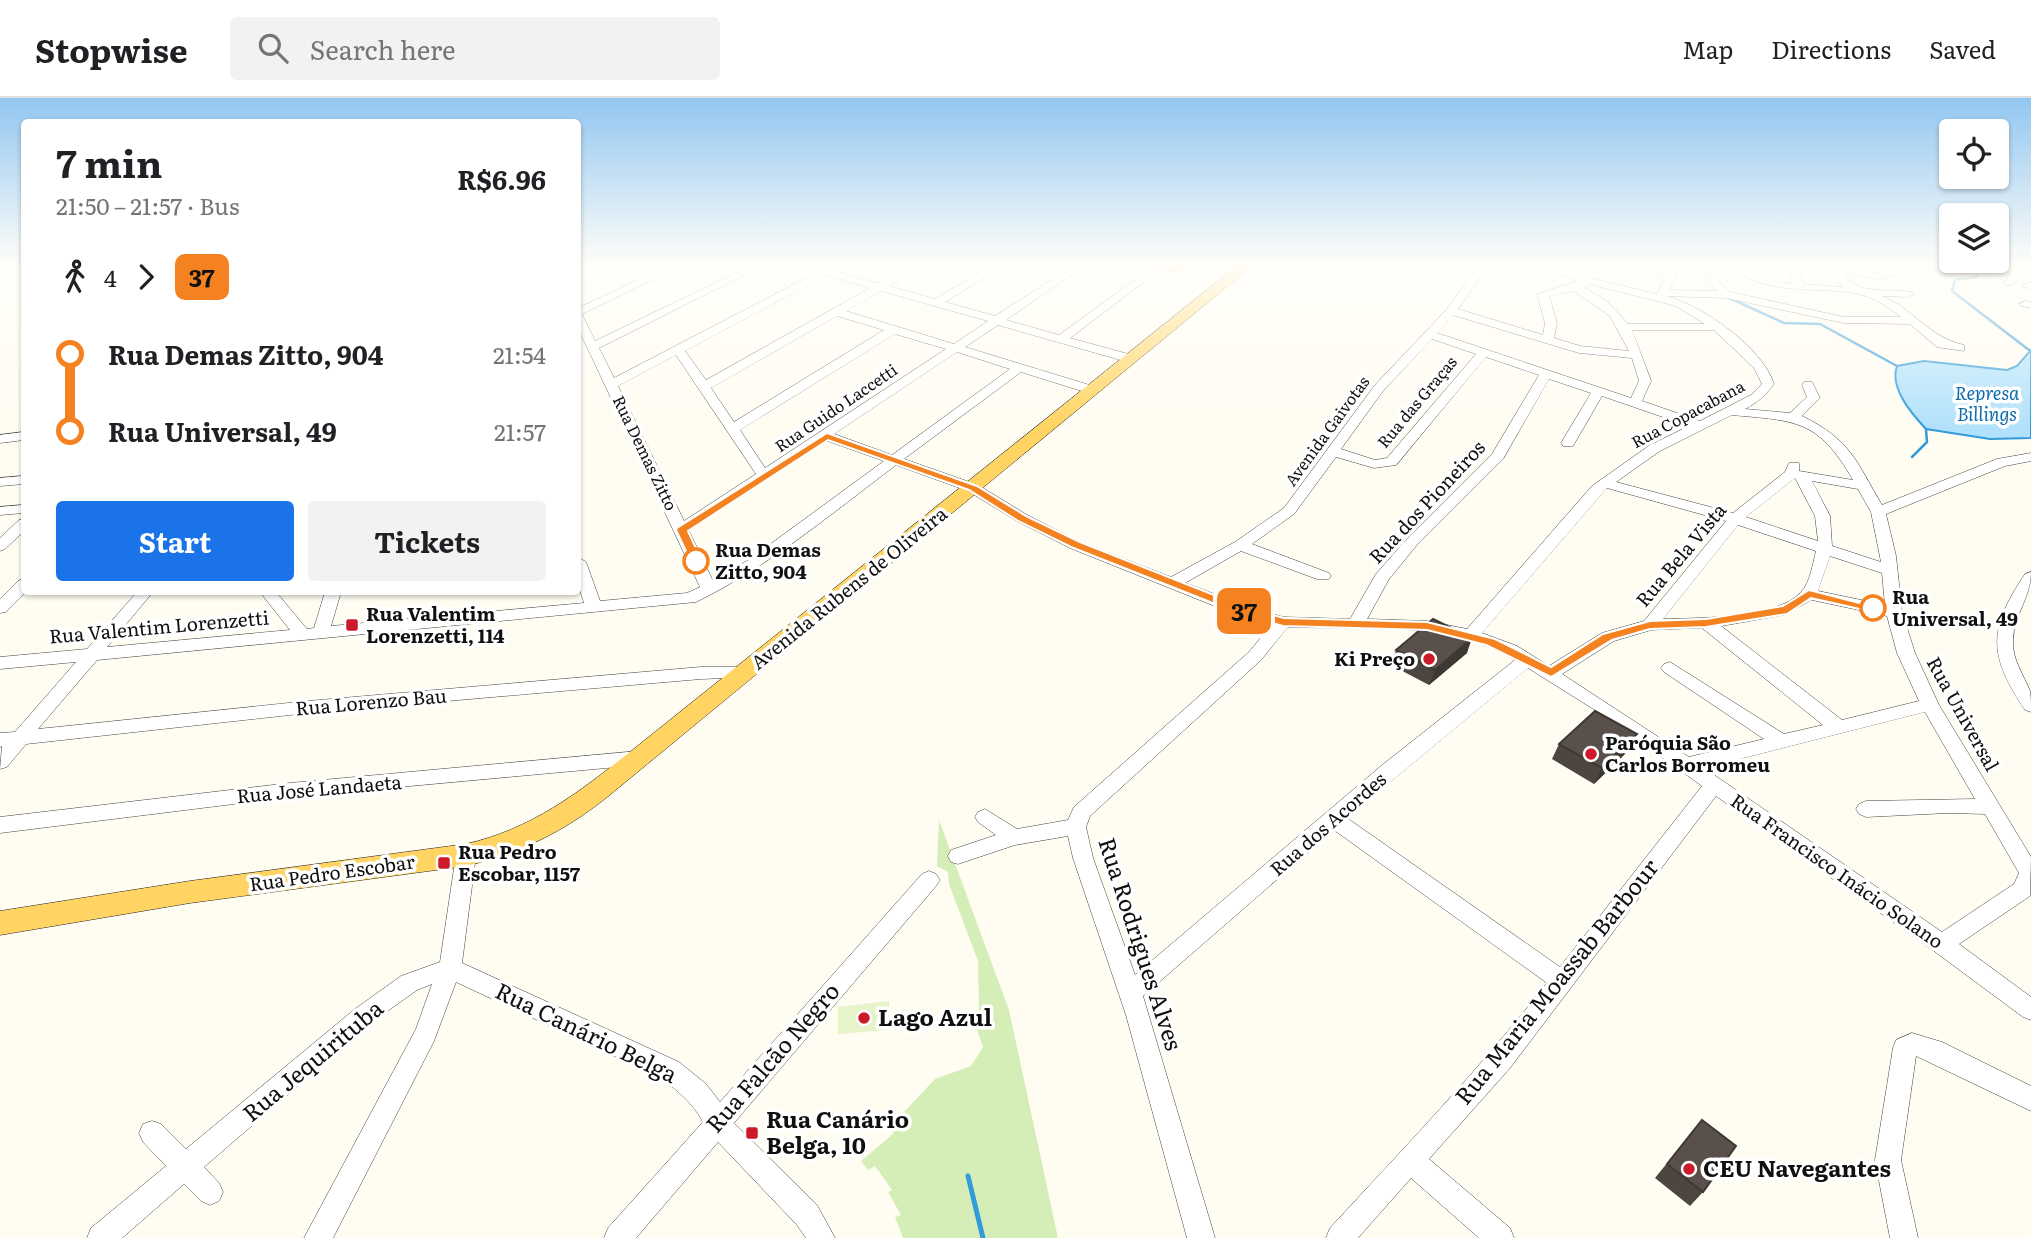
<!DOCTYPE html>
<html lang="en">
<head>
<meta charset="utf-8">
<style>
  :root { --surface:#fff; --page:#f2f2f2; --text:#202124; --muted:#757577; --line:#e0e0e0; --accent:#1a73e8 }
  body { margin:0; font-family:Literata,serif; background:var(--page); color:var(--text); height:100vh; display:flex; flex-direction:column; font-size:26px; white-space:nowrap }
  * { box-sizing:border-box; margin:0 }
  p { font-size:23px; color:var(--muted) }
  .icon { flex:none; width:38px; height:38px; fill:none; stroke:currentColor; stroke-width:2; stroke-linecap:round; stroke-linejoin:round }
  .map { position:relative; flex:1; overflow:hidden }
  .drawer { position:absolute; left:21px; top:21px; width:560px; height:476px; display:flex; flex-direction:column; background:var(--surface); border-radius:7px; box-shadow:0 2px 5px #0004 }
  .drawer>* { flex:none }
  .badge { padding:0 14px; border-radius:10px; font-size:24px; line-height:46px }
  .controls { position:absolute; left:1939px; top:21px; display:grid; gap:14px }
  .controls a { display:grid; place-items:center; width:70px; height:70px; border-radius:7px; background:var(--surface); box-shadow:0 2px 5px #0004; font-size:35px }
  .map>.badge { position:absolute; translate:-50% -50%; box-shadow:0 0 0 4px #fff }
  .legs { display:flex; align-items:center; gap:10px; height:77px; padding:0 35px; font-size:23px }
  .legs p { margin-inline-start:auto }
  .overview { display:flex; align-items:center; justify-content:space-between; height:119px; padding:0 35px }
  h1 { font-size:38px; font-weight:700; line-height:52px }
  .cta { display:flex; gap:14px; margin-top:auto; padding:14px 35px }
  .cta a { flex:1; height:80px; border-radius:7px; background:var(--accent); color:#fff; font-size:28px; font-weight:700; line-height:80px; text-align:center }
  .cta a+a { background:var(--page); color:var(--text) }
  ul { padding:0 35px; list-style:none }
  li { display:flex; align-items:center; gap:24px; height:77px; font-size:26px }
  li i { display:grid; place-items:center; width:10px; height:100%; margin:0 9px; background:currentColor }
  li i::after { content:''; width:18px; height:18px; margin:-9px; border:5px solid; border-radius:50%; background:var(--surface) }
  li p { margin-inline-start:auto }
  li:first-child i { background:linear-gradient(#0000 50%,currentColor 0) }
  li:last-child i { background:linear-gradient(currentColor 50%,#0000 0) }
  header { display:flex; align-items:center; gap:42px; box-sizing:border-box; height:98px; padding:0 35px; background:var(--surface); border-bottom:2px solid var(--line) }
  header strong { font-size:33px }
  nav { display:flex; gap:38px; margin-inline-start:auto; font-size:24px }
  .search { width:490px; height:63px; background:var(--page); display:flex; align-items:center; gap:18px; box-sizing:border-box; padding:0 24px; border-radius:7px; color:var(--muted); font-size:26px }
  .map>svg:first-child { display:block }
  .green { fill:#d5eeb7 }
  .pitch { fill:#e7f4ca }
  .water { fill:#b2e2fb; stroke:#329bd9; stroke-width:2 }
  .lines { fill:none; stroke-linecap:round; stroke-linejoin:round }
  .stream-far1 { stroke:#329bd9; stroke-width:2.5 }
  .stream { stroke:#329bd9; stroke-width:5 }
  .minor-casing { stroke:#434343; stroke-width:1 }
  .major-casing { stroke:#212121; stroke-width:1 }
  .minor { fill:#fff; fill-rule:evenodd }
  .major { fill:#ffd462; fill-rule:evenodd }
  .wall { fill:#4d4540 }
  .shaded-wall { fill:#3e3834 }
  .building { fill:#59504b; stroke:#3e3834; stroke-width:2 }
  .line-1 { fill:#f58220; stroke:#fff; stroke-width:2 }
  .stop-1-dot { fill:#fff; stroke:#f58220; stroke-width:3.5 }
  .poi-dot { fill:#cd1a28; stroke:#fff; stroke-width:2.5 }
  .labels { text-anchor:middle; stroke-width:7; stroke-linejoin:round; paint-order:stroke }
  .far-street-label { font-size:16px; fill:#101010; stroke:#fff }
  .far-water-label { font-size:18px; font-style:italic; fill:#0c6cae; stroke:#fff }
  .street-label { font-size:19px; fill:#101010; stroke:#fff }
  .stop-label { font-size:19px; font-weight:bold; fill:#101010; stroke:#fff; text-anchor:start }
  .poi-label { font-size:19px; font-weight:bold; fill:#101010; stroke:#fff; text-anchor:start }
  .near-street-label { font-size:23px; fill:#101010; stroke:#fff }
  .near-poi-label { font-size:23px; font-weight:bold; fill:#101010; stroke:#fff; text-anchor:start }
</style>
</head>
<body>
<header>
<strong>Stopwise</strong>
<div class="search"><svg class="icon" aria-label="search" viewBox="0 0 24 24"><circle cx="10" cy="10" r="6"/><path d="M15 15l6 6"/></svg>Search here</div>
<nav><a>Map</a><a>Directions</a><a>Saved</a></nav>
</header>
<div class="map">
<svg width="2031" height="1140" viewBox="0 0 2031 1140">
  <rect width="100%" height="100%" fill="#fffcf2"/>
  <polygon class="green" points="939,722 1009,912 1058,1140 903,1140 895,1119 901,1117 888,1094 892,1092 875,1068 868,1072 861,1063 893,1036 896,1018 904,1014 935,981 971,968 983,949 976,929 979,915 978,863 949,786 948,774 937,768"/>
  <polygon class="pitch" points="889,903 889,932 838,936 838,909"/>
  <path class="water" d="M2031,252V340L1990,341L1926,331C1912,316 1889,290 1897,268L1924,263L2007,272L2017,268Z"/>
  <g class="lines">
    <g class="stream-far1">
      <polyline points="1981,168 1977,179 1955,182 1952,193 2029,252"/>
      <polyline points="1727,199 1784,225 1820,226 1897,268"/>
      <polyline points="1912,359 1927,344 1926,331"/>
    </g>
    <polyline class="stream" points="968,1078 983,1140"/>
    <g class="minor-casing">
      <g id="minor">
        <path d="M626,168H636L644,179L668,168H681L582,216L595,243L750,168H762L599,250L614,280L829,168H838L835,173L878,185L910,168H922L889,188L935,201L991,168H1003L945,204L995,218L1073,168H1084L1006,222L1059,237L1154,168H1165L1070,240L1132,257V263H1124L998,227L965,249L1096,289V295H1088L1021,274L904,361L978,387L1027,417L1080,444L1171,479L1235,444L1284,410L1375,287L1447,211L1478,168H1488L1458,211L1543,237L1545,225L1537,196L1578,183L1555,175L1548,168H1559L1589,180L1657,196L1665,179L1635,168H1650L1668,173L1671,168H1681L1669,192L1717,193L1705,178L1710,175L1730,194L1844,219H1901C1889,209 1875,200 1859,196C1815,187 1768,200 1730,168C1752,166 1770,184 1793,186L1786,168H1796L1804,186L1843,189L1836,181L1831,168L1879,175L1917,168H1936L1931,171L1879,181L1845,176C1857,198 1891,190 1912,194L1914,196L1908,199L1882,198C1915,212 1928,239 1964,247V253L1937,249L1910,226L1844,225L1726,200L1666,198C1702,207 1763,250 1774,286C1765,298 1758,304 1745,311L1790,315L1807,299L1802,287L1804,284H1812L1820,300L1802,318C1851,342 1856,363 1882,407L1997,361L2031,355V363L2005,368L1886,416L1896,458L1902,514L1915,555L1939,607L2031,759L2030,798L1959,846L2031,899V922L2023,919L1934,853L1716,698L1510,970L1429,1061L1510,1130L1514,1140H1479L1411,1080L1358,1140H1326L1330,1130C1404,1050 1479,972 1547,885L1334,732L1143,898L1215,1140H1187L1126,917L1073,760L1068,738L1015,747L958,766L951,764L948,758L951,752L996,737L978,724L975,719L978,714L985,711L1017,731L1068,722L1074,709L1249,554L1272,526L1237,517L1070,450L1017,423L968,393L896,367C831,416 768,469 696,504L97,562L38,631L308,603L701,569H743L752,575L749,579L701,581L308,615L26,646L7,669L0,671L2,648L0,649V635L15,634L76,564L0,571V559L87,551L137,494H153L107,549L290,532L260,494H276L307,531L314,530L325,494H341L331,528L584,505L578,486V459L586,464L600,503L687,495L700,489L578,230V210L636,183ZM827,177L870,190L706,282L685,253ZM1588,186L1676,208L1705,226H1628L1608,204L1584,189ZM881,193L988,223L954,246L846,213ZM1574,193L1610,218L1629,253L1580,248L1554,240L1557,225L1549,198ZM1453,217L1579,255L1632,260L1639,283L1631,300L1437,235ZM837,218L884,232L734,324L711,290ZM1632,232H1714L1754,270L1762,286L1751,297L1700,323L1642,303L1651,283ZM895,236L946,251L765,370L740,332ZM1432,241L1476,256L1387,360L1375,362L1341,351L1383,293ZM957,254L1010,271L892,357L834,336ZM676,257L756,376L684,423L618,288ZM1486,259L1539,277L1492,356L1406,442L1376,476L1350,521L1283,519L1249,509L1185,485L1241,453L1317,481H1329L1331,478L1329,475L1252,446L1294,416L1336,359L1374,370L1396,367ZM1549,281L1591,295L1561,345L1563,348H1573L1602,298L1689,328L1650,347L1592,388L1467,531L1427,523L1367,521L1389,481L1416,448L1503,361ZM1732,317C1796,323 1818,321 1853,382L1799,373V365H1789L1785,374L1733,415L1616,384L1660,353ZM825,342L884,363L750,461L713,483L689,433ZM1795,380L1815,418L1818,443L1746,419ZM1812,383L1858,391L1871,414L1881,464L1832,448L1830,418ZM1607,390L1726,423L1644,523L1602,535L1549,568L1517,548L1482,535ZM1738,427L1816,453C1813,465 1810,485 1801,494C1778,521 1697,520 1663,521ZM1830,458L1882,475L1885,507L1818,493ZM1812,502L1887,518L1897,555L1919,603L1842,622L1721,528L1783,517ZM1288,529C1361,532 1450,521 1515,562L1381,668L1135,877L1093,760L1086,729L1090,718L1261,562ZM1702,530L1823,627L1784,636L1670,564L1664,566L1661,570L1664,574L1764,641L1689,659L1562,576L1614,543L1651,532ZM1528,570L1603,617L1702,688L1560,869L1347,720ZM1925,614L1975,701L1866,703L1859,706L1856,711L1859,716L1866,719L1948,715L1985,716L2019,775L2014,786L1942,834L1704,670Z"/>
        <polygon points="1942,168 1958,168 1968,172 1963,175"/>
        <polygon points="2015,168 2025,168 2013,187 2005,187 2004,185"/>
        <polygon points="2028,185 2031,185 2031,191 2023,188"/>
        <polygon points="2025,203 2031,204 2031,210 2021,208 2019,206"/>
        <polygon points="24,334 24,342 0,345 0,337"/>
        <polygon points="24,378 24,386 0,388 0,380"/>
        <polygon points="24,407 24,415 0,417 0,409"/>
        <polygon points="24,421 24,433 5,451 0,453 0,440 19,422"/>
        <path d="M2031,474C2031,501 2014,515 2013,542C2012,562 2023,575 2030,593C2031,599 2031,608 2031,614L2025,612C1988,557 1988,531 2025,476Z"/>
        <polygon points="24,481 26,494 6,514 0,515 0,501 18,483"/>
        <polygon points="639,653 646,655 649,660 646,665 639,667 290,699 0,735 0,719 290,685"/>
        <path d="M466,749L473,751L476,757L462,865L679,964L706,986L720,1004L922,776L929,773L936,776L940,782L936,788L734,1025L817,1107L835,1140H806L797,1127L718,1044L636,1140H604L608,1130L703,1024C693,1005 678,993 661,980L456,884L434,943L333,1140H304L416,931L432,886L417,892L371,925L204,1069L219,1085L223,1094L219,1103L210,1107L201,1103L184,1086L122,1140H87L91,1130L166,1068L143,1044L139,1035L143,1026L152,1023L161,1026L186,1051L355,911L401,878L440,864L456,757L459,751Z"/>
        <polygon points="1912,935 1942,944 2031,988 2031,1013 1916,958 1901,1062 1918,1140 1890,1140 1875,1062 1893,950 1896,942"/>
      </g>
    </g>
    <g class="major-casing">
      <g id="major">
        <polygon points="0,168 12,168 0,173"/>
        <path d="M1155,168H1193C1185,175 1163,175 1155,168Z"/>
        <path d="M1237,168H1252L606,700C563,734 520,755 466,768L190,805L0,837V813L190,783L466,746C532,731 578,695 630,654Z"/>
      </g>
    </g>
    <use href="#minor" class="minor"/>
    <use href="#major" class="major"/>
  </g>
  <g class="wall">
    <polygon points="1396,552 1467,555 1429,587 1391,567"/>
    <polygon points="1637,636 1629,652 1594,686 1552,661 1559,646"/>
    <polygon points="1702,1022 1703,1094 1690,1108 1655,1080"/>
  </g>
  <g class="shaded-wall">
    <polygon points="1472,540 1467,555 1429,587 1435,572"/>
    <polygon points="1637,636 1629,652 1594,686 1602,670"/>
  </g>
  <g class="building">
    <polygon points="1433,521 1472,540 1435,572 1396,552"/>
    <polygon points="1595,613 1637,636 1602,670 1559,646"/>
    <polygon points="1702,1022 1736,1048 1703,1094 1667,1066"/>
  </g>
  <linearGradient id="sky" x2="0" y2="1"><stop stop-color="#92c6f0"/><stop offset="0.51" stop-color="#fffef9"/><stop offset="1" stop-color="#fffef9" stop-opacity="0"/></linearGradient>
  <rect width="2031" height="327" fill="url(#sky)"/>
  <polygon class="line-1" points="827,335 977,388 1026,418 1080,444 1247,510 1284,520 1427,524 1495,541 1551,569 1603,536 1650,523 1706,521 1783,508 1809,492 1879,510 1873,514 1811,500 1787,516 1706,529 1650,531 1612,542 1551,579 1486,547 1427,532 1283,528 1238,515 1071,449 1018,423 969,392 828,342 688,433 702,463 692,466 676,432 677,430"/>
  <g class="stop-1-dot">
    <circle cx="696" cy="463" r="12"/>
    <circle cx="1873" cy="510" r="12"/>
  </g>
  <g class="poi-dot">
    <rect x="345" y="520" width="14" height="14" rx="3.5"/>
    <circle cx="1429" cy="561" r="7"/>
    <circle cx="1591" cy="656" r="7"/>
    <rect x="437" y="758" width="14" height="14" rx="3.5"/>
    <circle cx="864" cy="920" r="7"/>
    <rect x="745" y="1028" width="14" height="14" rx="3.5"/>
    <circle cx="1689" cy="1071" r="7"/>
  </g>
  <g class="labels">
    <g class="far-street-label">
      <text transform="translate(1417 304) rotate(-50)" y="6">Rua das Graças</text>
      <text transform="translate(836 310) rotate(-34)" y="6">Rua Guido Laccetti</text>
      <text transform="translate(1688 316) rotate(-28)" y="6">Rua Copacabana</text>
      <text transform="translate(1327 333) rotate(-54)" y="6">Avenida Gaivotas</text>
      <text transform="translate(645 355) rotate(64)" y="6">Rua Demas Zitto</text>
    </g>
    <g class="far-water-label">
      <text x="1987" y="302">Represa<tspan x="1987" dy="21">Billings</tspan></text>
    </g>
    <g class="street-label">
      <text transform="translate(1427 404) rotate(-47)" y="7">Rua dos Pioneiros</text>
      <text transform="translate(1681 457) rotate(-50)" y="7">Rua Bela Vista</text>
      <text transform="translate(849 490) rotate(-39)" y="7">Avenida Rubens de Oliveira</text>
      <text transform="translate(159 529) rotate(-5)" y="7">Rua Valentim Lorenzetti</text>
      <text transform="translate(371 604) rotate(-5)" y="7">Rua Lorenzo Bau</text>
      <text transform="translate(1963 616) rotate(61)" y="7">Rua Universal</text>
      <text transform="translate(319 691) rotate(-5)" y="7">Rua José Landaeta</text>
      <text transform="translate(1328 726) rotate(-41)" y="7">Rua dos Acordes</text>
      <text transform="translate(1837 773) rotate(35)" y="7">Rua Francisco Inácio Solano</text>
      <text transform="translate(332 775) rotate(-8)" y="7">Rua Pedro Escobar</text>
    </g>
    <g class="stop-label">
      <text x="715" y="459">Rua Demas<tspan x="715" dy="22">Zitto, 904</tspan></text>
      <text x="1892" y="506">Rua<tspan x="1892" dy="22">Universal, 49</tspan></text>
    </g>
    <g class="poi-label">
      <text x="366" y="523">Rua Valentim<tspan x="366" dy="22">Lorenzetti, 114</tspan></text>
      <text x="1415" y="568" text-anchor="end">Ki Preço</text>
      <text x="1605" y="652">Paróquia São<tspan x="1605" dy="22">Carlos Borromeu</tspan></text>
      <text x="458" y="761">Rua Pedro<tspan x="458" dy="22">Escobar, 1157</tspan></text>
    </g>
    <g class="near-street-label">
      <text transform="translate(1140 846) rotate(72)" y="8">Rua Rodrigues Alves</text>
      <text transform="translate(1557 884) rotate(-51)" y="8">Rua Maria Moassab Barbour</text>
      <text transform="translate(586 935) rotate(26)" y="8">Rua Canário Belga</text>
      <text transform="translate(773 960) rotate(-49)" y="8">Rua Falcão Negro</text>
      <text transform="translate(313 963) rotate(-40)" y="8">Rua Jequirituba</text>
    </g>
    <g class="near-poi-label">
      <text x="878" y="928">Lago Azul</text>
      <text x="766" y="1030">Rua Canário<tspan x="766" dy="26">Belga, 10</tspan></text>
      <text x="1703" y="1079">CEU Navegantes</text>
    </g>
  </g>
</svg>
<div class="controls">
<a><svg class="icon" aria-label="locate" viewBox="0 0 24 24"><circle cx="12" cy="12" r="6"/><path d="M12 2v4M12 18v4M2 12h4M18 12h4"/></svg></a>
<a><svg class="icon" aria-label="layers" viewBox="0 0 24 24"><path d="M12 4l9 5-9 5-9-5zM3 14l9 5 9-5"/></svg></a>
</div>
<b class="badge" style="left:1244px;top:513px;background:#f58220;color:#111">37</b>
<section class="drawer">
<div class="overview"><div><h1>7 min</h1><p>21:50 – 21:57 · Bus</p></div><b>R$6.96</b></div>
<div class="legs"><svg class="icon" aria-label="walk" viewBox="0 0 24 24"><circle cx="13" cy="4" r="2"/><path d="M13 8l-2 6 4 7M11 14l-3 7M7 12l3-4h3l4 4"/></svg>4<svg class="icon" aria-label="forward" viewBox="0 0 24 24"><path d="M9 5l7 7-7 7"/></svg><b class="badge" style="background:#f58220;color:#111">37</b></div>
<ul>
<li><i style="color:#f58220"></i><b>Rua Demas Zitto, 904</b><p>21:54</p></li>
<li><i style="color:#f58220"></i><b>Rua Universal, 49</b><p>21:57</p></li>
</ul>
<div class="cta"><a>Start</a><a>Tickets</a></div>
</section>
</div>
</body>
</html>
